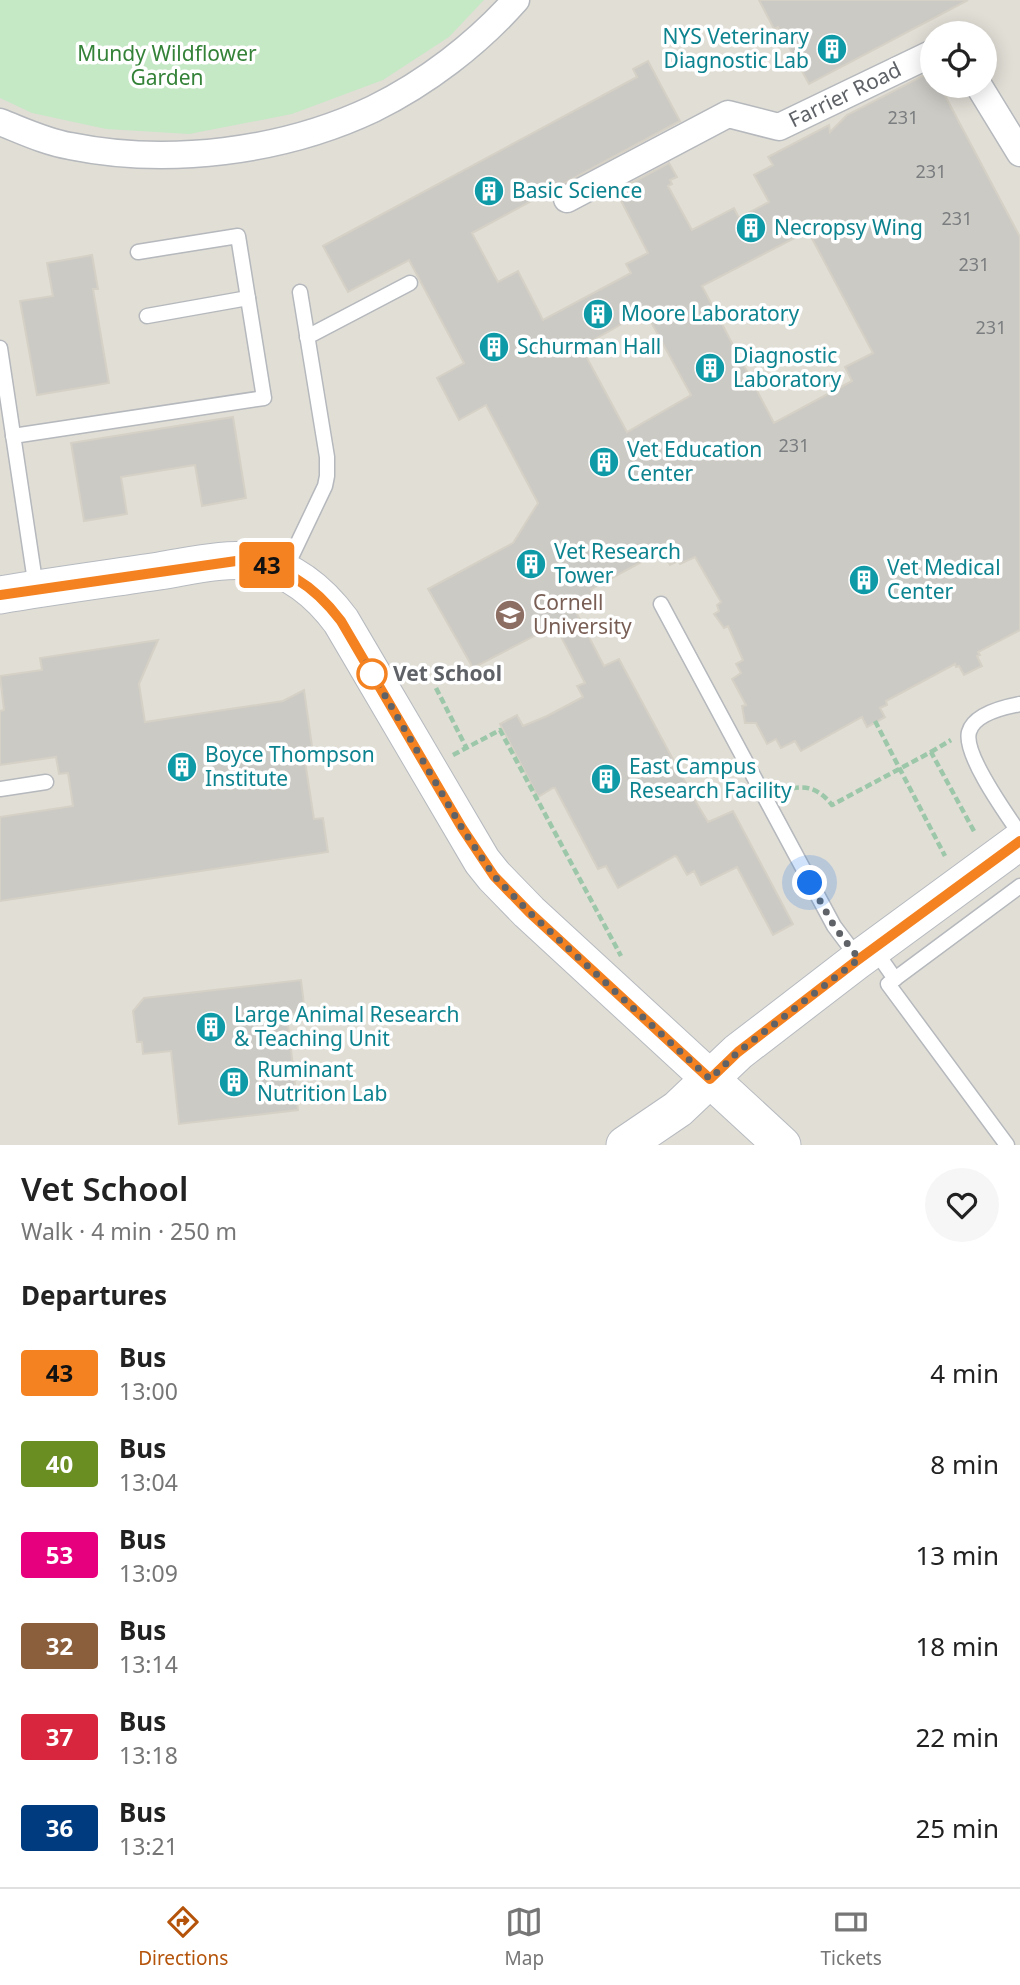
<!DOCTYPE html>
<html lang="en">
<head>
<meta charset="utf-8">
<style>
  :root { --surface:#fff; --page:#f6f6f6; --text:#222; --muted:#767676; --line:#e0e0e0; --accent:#b45309 }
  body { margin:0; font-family:"Noto Sans",sans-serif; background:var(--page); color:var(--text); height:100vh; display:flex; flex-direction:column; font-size:26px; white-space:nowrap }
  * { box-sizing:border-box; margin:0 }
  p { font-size:23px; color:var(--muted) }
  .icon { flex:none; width:38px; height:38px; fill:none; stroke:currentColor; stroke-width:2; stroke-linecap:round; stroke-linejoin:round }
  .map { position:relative; height:1145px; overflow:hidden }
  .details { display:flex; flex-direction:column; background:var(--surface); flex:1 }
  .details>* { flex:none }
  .badge { padding:0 14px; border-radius:5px; font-size:24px; line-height:46px }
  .buttons { position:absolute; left:920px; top:21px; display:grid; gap:14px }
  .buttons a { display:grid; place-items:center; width:77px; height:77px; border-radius:50%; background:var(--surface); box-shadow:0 4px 18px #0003; font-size:35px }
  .you { position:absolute; width:35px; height:35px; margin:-18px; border:5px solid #fff; border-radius:50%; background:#1a73e8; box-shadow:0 0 0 10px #1a73e833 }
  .map>.badge { position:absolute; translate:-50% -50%; box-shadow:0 0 0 4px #fff }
  h2 { padding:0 21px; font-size:26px; line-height:63px }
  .round { display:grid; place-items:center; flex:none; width:74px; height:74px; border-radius:37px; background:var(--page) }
  .head { display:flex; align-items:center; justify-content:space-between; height:119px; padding:0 21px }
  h1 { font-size:33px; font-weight:600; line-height:52px }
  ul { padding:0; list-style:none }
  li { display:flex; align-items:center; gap:21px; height:91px; padding:0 21px }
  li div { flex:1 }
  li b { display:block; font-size:26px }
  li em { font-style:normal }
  li .badge { min-width:77px; font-weight:700; text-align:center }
  .dock { display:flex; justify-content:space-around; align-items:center; height:98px; border-top:2px solid var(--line); background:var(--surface); font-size:19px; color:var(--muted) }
  .dock a { display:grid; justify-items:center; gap:4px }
  .dock .on { color:var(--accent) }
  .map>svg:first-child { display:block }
  .education { fill:#e1ded6; fill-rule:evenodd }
  .green { fill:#c5e8c5 }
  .building { fill:#cccac5; stroke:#d6d1c6; stroke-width:2; fill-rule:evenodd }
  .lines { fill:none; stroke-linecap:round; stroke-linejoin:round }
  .lane-casing { stroke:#b5b8bc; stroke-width:17 }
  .street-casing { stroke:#b5b8bc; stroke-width:29 }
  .secondary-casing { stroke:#b6babf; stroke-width:39 }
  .path { stroke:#9cc7a9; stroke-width:4.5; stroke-dasharray:7 3.5; stroke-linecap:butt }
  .lane { stroke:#fff; stroke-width:14 }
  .street { stroke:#fff; stroke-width:26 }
  .secondary { stroke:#fff; stroke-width:37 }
  .line-casing { stroke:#fff; stroke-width:16 }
  .line { stroke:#f58220; stroke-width:10 }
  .walk { stroke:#5f6368; stroke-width:7; stroke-dasharray:0 12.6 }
  .stop-dot { fill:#fff; stroke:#f58220; stroke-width:3.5 }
  .labels { text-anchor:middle; stroke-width:7; stroke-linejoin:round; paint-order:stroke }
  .number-label { font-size:18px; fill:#7a7d7f }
  .culture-label { font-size:21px; fill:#0d838f; stroke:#fff; text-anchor:start }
  .park-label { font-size:21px; fill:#348238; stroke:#fff }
  .street-label { font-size:21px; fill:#5f6368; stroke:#fff }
  .education-label { font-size:21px; fill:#785e54; stroke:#fff; text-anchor:start }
  .stop-label { font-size:21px; font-weight:bold; fill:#5f6368; stroke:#fff; text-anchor:start }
</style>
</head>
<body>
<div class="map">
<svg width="1020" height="1145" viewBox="0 0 1020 1145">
  <rect width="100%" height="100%" fill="#f1efe8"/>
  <path class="education" d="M0,0H1020V1145H0ZM933,33H985V86H933Z"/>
  <polygon class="green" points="0,0 484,0 449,37 383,80 292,114 189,134 106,129 32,113 0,98"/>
  <g class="building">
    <polygon points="759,0 968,0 809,84 778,27 774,29"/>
    <path d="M648,61L680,121L472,233L498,282L518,271L543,320L631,273L626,264L648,253L616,191L669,163L677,177L670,180L672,184L668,186L692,230L734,208L739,218L769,202L754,175L773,165L768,157L829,125L830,132L847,115L932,71L933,86H940L1020,237V630L978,652L980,655L977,656L982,666L964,675L959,666L956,667L955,664L886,701L887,705L880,708L885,717L867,727L862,717L801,751L795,741L781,748L776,739L767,744L756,723H745L742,706L746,705L732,679L741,673L736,664L743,660L728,626L724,628L714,614L719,611L717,605L721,602L695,557L680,564L678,561L670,565L662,551L591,589L598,602L577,614L604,666L619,659L696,802L708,822L733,811L793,924L773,935L737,867L701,885L694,871L687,875L677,857L675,856L618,888L606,866L598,869L555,788H553L538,797L500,724L517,715L523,726L547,716L583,697L577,686L585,683L555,625L473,668L428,589L513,543L538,503L486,405L459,420L437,378L464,363L409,260L348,292L323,246L637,77L633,69ZM808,231L873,353L845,367L852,381L774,423L702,286ZM645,311L691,395L627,432L581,347Z"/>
    <polygon points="92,255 98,289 93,289 109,383 37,395 20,301 53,296 47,263"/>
    <polygon points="233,417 246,498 202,506 195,465 121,477 127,514 84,521 71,443"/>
    <polygon points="158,640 139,684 145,722 283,701 304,690 314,760 305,761 314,819 323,818 328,852 0,901 0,817 73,806 68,773 59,774 56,757 0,765 0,711 4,710 0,676 42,670 40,658"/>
    <polygon points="301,980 305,1013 287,1015 298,1110 179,1124 171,1051 143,1054 142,1042 137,1042 133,1011 144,998"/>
  </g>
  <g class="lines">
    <g class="lane-casing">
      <g id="lane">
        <polyline points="147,316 248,298"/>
        <polyline points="307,337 410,283"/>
        <polyline points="0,348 36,588"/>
        <polyline points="13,436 264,398 238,236 138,252"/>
        <polyline points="284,572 325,486 327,476 327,457 300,292"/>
        <polyline points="661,604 834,926 858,958"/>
        <path d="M1020,704C1004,707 974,714 969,732C963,754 1007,815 1020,834"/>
        <polyline points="0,789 46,782"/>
        <polyline points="874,949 895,979"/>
        <polyline points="1007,1145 888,984 1020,886"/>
      </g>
    </g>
    <g class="street-casing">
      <g id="street">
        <polyline points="979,86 1020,153"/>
        <path d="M0,122C23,131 46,142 70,146C168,166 282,152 373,109C426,83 477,44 516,0"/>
        <polyline points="567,199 728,114 779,127 933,53"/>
      </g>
    </g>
    <g class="secondary-casing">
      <g id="secondary">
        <path d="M0,595C53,586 106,579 159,571C191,566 228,556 260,563C294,571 321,594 341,621L482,861L494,876L529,912L782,1145"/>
        <polyline points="625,1145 678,1109 738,1052 855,962 1020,841"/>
      </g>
    </g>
    <g class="path">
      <polyline points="436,688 466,747"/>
      <polyline points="875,721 945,856"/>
      <polyline points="931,752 951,740"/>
      <polyline points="453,755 500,730 621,956"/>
      <path d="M782,792C802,783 818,787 832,805L931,752L975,833"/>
    </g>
    <use href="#lane" class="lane"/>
    <use href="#street" class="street"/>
    <use href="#secondary" class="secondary"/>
  </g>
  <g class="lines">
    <g class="line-casing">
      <path id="line" d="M0,595L236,561C282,564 314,585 341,621L462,828L494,876L529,912L710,1079L738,1052L855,962L1020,841"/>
    </g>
    <use href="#line" class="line"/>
    <polyline class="walk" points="372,674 366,663 462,828 494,876 529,912 710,1079 738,1052 859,959 834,926 810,883"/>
  </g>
  <defs>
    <g id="building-disc" transform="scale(1.575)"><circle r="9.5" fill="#0f9aa8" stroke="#fff"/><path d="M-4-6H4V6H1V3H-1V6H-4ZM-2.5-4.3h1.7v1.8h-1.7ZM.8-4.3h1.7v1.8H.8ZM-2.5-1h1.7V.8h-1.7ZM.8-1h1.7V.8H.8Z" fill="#fff"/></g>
    <g id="university-disc" transform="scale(1.575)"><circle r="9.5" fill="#8d6e63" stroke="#fff"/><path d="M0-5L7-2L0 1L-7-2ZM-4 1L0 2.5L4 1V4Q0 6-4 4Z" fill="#fff"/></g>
  </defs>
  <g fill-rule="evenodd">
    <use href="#building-disc" x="832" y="49"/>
    <use href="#building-disc" x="489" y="191"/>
    <use href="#building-disc" x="751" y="228"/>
    <use href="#building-disc" x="598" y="314"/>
    <use href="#building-disc" x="494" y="347"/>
    <use href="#building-disc" x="710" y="368"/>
    <use href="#building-disc" x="604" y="462"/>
    <use href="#building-disc" x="531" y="564"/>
    <use href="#building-disc" x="864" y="580"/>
    <use href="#university-disc" x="510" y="615"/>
    <use href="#building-disc" x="182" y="767"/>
    <use href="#building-disc" x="606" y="779"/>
    <use href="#building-disc" x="211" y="1027"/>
    <use href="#building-disc" x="234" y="1082"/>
  </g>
  <circle class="stop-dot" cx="372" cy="674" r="14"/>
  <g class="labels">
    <g class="number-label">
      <text x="903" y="124">231</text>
      <text x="931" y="178">231</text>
      <text x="957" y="225">231</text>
      <text x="974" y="271">231</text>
      <text x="991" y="334">231</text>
      <text x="794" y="452">231</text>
    </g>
    <g class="culture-label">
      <text x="809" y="44" text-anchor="end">NYS Veterinary<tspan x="809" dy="24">Diagnostic Lab</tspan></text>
      <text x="512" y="198">Basic Science</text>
      <text x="774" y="235">Necropsy Wing</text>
      <text x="621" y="321">Moore Laboratory</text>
      <text x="517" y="354">Schurman Hall</text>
      <text x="733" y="363">Diagnostic<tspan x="733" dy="24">Laboratory</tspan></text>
      <text x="627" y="457">Vet Education<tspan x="627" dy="24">Center</tspan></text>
      <text x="554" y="559">Vet Research<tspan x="554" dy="24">Tower</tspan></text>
      <text x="887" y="575">Vet Medical<tspan x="887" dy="24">Center</tspan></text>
      <text x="205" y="762">Boyce Thompson<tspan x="205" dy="24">Institute</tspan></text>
      <text x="629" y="774">East Campus<tspan x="629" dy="24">Research Facility</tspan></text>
      <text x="234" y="1022">Large Animal Research<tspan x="234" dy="24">&amp; Teaching Unit</tspan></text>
      <text x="257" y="1077">Ruminant<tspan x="257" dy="24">Nutrition Lab</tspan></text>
    </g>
    <g class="park-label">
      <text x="167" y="61">Mundy Wildflower<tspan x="167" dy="24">Garden</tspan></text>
    </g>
    <g class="street-label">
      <text transform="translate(845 95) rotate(-26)" y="7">Farrier Road</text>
    </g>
    <g class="education-label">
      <text x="533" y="610">Cornell<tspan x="533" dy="24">University</tspan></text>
    </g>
    <g class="stop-label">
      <text x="393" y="681">Vet School</text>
    </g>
  </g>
</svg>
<div class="buttons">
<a><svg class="icon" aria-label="locate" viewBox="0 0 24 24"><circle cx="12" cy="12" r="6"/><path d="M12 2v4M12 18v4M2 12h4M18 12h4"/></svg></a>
</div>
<div class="you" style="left:810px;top:883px"></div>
<b class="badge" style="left:267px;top:565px;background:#f58220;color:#111">43</b>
</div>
<section class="details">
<div class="head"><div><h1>Vet School</h1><p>Walk · 4 min · 250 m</p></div><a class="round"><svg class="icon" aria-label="heart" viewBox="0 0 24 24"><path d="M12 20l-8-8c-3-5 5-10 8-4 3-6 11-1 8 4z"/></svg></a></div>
<h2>Departures</h2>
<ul>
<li><span class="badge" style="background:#f58220;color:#111">43</span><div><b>Bus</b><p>13:00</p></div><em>4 min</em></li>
<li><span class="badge" style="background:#6b8e23;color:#fff">40</span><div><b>Bus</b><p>13:04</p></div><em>8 min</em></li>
<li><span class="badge" style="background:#e6007e;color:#fff">53</span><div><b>Bus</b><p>13:09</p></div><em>13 min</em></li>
<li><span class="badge" style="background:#8b5e3c;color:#fff">32</span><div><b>Bus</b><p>13:14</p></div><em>18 min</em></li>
<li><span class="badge" style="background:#d7263d;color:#fff">37</span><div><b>Bus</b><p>13:18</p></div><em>22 min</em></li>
<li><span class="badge" style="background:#003b80;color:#fff">36</span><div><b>Bus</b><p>13:21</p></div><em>25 min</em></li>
</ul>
</section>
<nav class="dock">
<a class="on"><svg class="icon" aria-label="directions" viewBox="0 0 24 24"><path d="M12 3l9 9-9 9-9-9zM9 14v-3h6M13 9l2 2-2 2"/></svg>Directions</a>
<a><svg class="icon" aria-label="map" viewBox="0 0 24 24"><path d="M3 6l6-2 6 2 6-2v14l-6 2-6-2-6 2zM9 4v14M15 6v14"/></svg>Map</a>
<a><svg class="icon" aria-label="tickets" viewBox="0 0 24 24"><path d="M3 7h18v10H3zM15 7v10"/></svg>Tickets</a>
</nav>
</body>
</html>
